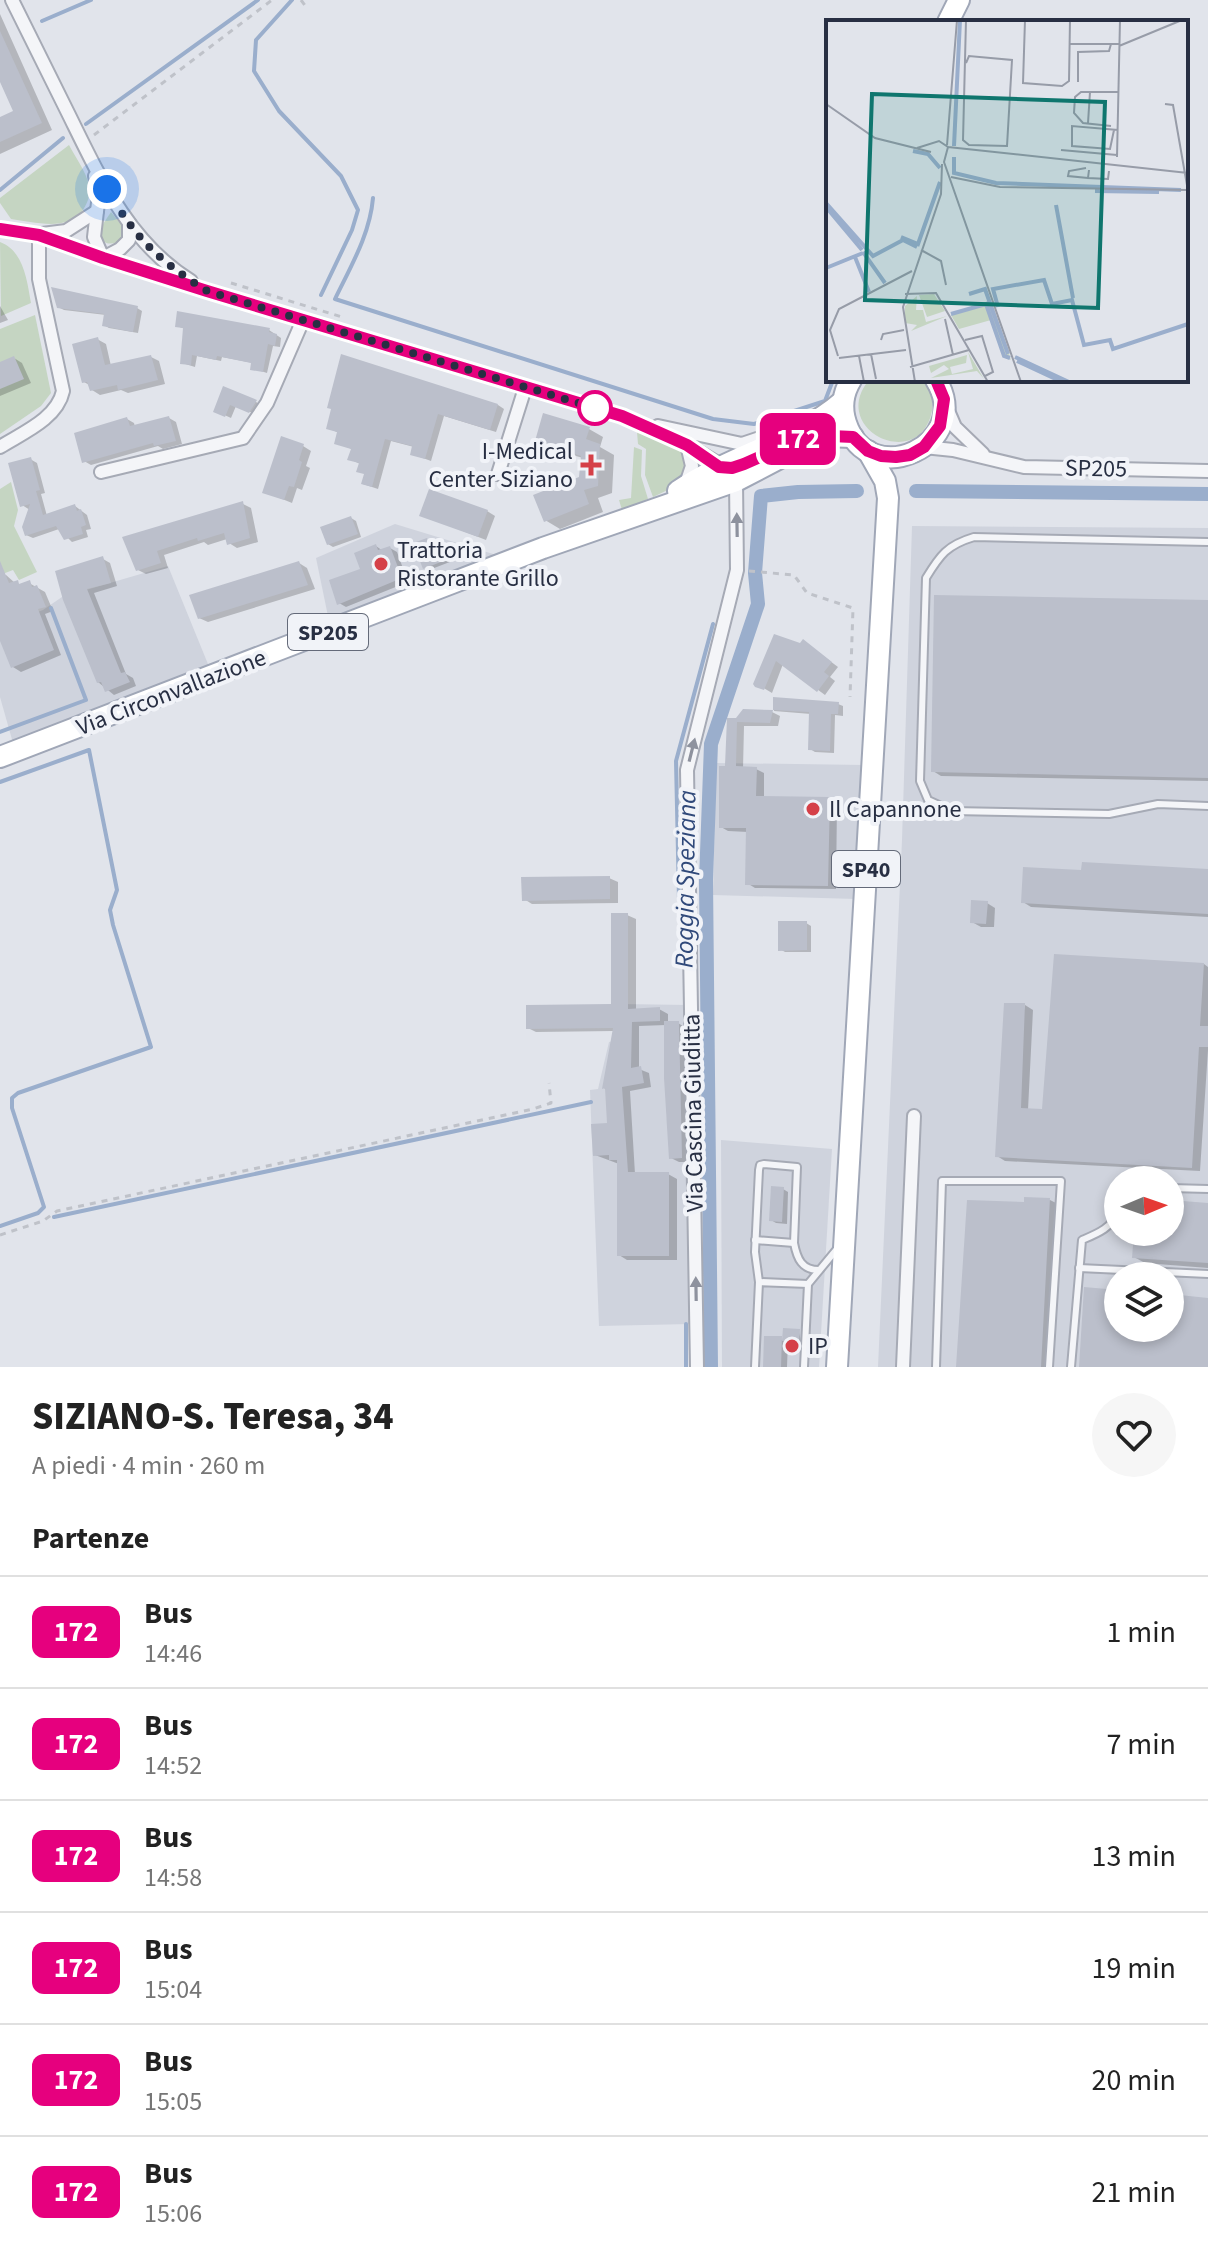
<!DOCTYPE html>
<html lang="it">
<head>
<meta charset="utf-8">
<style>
  :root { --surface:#fff; --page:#f6f6f6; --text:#222; --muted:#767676; --line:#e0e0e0 }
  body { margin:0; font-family:"Source Sans 3",sans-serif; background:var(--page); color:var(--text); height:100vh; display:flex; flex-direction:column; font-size:30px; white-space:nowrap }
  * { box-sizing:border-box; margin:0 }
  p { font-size:26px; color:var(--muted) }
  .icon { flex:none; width:44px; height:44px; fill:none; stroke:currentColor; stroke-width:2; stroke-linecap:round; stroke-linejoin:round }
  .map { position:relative; height:1367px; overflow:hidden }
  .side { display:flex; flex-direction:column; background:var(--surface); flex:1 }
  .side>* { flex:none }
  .badge { padding:0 16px; border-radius:12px; font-size:28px; line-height:52px }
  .needle { width:52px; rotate:88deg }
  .tools { position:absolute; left:1104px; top:1166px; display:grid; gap:16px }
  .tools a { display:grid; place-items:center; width:80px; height:80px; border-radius:50%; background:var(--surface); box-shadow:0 4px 12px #0003; font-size:40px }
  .you { position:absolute; width:40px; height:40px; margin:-20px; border:6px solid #fff; border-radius:50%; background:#1a73e8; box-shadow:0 0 0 12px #1a73e833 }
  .map>.badge { position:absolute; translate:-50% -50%; box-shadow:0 0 0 4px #fff }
  h2 { padding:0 32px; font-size:30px; line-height:72px }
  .round { display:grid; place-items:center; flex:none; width:84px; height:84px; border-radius:42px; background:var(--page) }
  .head { display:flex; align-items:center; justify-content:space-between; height:136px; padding:0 32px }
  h1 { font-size:38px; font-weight:800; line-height:60px }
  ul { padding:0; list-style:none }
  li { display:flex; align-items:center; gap:24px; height:112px; padding:0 32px; border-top:2px solid var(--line) }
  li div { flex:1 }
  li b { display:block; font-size:30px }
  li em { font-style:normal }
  li .badge { min-width:88px; font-weight:700; text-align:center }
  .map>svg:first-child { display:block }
  .built { fill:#cfd3dd; fill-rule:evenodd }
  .green { fill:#c5d5c2 }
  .shadow { fill:#0003 }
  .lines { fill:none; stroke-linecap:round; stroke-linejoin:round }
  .stream { stroke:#9aaecc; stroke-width:4 }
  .canal { stroke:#9aaecc; stroke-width:14 }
  .building { fill:#bbbfcb }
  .service-casing { stroke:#a6aab5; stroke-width:10 }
  .minor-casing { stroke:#a6aab5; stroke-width:16 }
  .primary-casing { stroke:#a0a7b7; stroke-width:24 }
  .path { stroke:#bfc2c9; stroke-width:3; stroke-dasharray:6 6; stroke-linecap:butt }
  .service { stroke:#f4f5f8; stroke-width:6 }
  .minor { stroke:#f4f5f8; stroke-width:12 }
  .primary { stroke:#fff; stroke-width:20 }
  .oneway { fill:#8e929e }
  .line-casing { stroke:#fff; stroke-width:18 }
  .line { stroke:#e6007e; stroke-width:12 }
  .walk { stroke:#282f43; stroke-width:8; stroke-dasharray:0 14.4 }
  .stop-dot { fill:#fff; stroke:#e6007e; stroke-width:4 }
  .poi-dot { fill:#d54048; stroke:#f1f3f8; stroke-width:3 }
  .labels { text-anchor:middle; stroke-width:8; stroke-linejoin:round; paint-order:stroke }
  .shield { fill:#f1f3f8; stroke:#646a79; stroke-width:2 }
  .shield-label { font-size:22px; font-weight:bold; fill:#282f43 }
  .poi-label { font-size:24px; fill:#282f43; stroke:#f1f3f8; text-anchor:start }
  .street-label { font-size:24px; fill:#282f43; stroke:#f1f3f8 }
  .water-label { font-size:26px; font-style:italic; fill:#30497a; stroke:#f1f3f8 }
  .inset-river { fill:none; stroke:#9aaecc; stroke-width:4 }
  .inset-road { fill:none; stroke:#979ca8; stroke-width:2 }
  .view { fill:#0f766e; fill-opacity:0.15; stroke:#0f766e; stroke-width:4 }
  .inset-edge { fill:none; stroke:#282f43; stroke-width:4 }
</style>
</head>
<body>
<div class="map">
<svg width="1208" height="1367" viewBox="0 0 1208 1367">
  <rect width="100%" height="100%" fill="#e1e4eb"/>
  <g class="built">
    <polygon points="395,524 503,557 329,621 316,558"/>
    <path d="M912,526L1208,528V1367H878L902,840ZM1118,1180H1170V1232H1118ZM1118,1276H1170V1328H1118Z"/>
    <polygon points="168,566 210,669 13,743 0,697 0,627 43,610 62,597"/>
    <polygon points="716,763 864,765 856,899 713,895"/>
    <polygon points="621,1004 688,1005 690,1324 599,1326 590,1090 598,1089 609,1042 619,1040"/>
    <polygon points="721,1140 832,1149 819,1367 722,1367"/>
  </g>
  <g class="green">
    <path d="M69,145C76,158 86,172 89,185C91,194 88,202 83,210C68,232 34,222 11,219L0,203V198Z"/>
    <path d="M111,212L124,228V238C115,246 98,247 101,230C102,224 108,217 111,212Z"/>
    <path d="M0,242C24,251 27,281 31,303L1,316Z"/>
    <polygon points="35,315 51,393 41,406 0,434 0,329"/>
    <path d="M869,380H922C931,390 935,402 931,415C915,472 829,428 869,380Z"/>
    <polygon points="637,432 672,444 684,454 687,472 672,488 653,497 645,475 646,449 638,444"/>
    <polygon points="634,447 642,450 641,476 648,499 622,510 619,500 631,498"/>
    <polygon points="11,482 18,510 14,526 37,572 19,580 13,570 0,575 0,489"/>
  </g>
  <g class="shadow">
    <polygon points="0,14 52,130 0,154 0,119 16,112 0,77"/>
    <polygon points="0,306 8,320 0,323"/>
    <polygon points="58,307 137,308 142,311 138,333 109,328 104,325 106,315 64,310"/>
    <polygon points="177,326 269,330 281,338 280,347 273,346 267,373 252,368 253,363 222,357 221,361 197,356 195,367 182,363 185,329"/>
    <polygon points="97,339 106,344 111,366 151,357 159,361 165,384 128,393 121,390 100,395 92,390 91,386 84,382"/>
    <polygon points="14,358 22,363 31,383 0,396 0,364"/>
    <polygon points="224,389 256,402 261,405 255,414 236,406 231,418 220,413"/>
    <polygon points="498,405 504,409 496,432 444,416 431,461 412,454 414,447 391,441 378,489 363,484 366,475 360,464 350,459 352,449 336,443 339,433 328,428"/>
    <polygon points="169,418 176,422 182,444 163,449 158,446 91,465 84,461 127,419 134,423 135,427"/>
    <polygon points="589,429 603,437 600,447 614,455 612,493 598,498 603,512 560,529 545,520 581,478 583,458 551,449 537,440"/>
    <polygon points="303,446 311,451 306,466 310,468 302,490 297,488 292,503 265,492"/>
    <polygon points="30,459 37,463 45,493 41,494 47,516 75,506 87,515 91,529 86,530 88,537 72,542 59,529 33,538 26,535 30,510 22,505"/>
    <polygon points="243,504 251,508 258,542 237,548 229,543 227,539 208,545 204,542 164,555 168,568 146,574 138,570 125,538"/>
    <polygon points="487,511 495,516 486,540 422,515"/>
    <polygon points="351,518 356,521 361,537 333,547 328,544"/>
    <polygon points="427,540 431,543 434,550 445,545 450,548 455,560 429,570 425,568"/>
    <polygon points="376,546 383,551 390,548 397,552 408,582 346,607 339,603 363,571"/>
    <polygon points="103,559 110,563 117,586 94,593 126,674 133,678 136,686 114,695 98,682 65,599"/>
    <polygon points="299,563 307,568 315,589 208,622 199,618"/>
    <polygon points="6,575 15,583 23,585 29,583 45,592 53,611 45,614 61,655 21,672 13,667 0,631 0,577"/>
    <polygon points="1208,602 1208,781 941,776 933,771"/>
    <polygon points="775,637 800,645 810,646 838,667 830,677 835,681 825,695 783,664 772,693 755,683"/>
    <polygon points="775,699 838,704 843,706 843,716 835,715 834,753 815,752 810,749 811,714 774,711"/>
    <polygon points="772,712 780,716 778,726 744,726 743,769 756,769 764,773 764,798 829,799 837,803 836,889 755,888 747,883 748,832 728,831 721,827 729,720"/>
    <polygon points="1208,871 1208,917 1031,907 1023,902 1083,872"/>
    <polygon points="609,878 618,882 618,903 532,904 524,899"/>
    <polygon points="987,903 995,908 994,927 981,927 972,922"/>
    <polygon points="627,915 636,919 636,1011 659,1009 668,1014 668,1023 678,1023 686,1028 689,1162 679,1162 671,1158 666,1025 639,1026 639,1069 649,1073 651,1087 630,1091 635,1174 668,1174 677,1179 677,1260 627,1260 619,1255 619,1164 595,1155 609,1125 607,1090 604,1088 614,1031 536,1032 528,1028 613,1006"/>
    <polygon points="806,923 811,926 811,952 785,952 780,949"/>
    <polygon points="1204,964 1208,967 1208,1050 1200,1171 1005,1161 997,1156 1025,1005 1033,1010 1028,1110 1044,1111"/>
    <polygon points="783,1189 788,1192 787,1224 776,1223 771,1220"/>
    <polygon points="1050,1200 1058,1204 1049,1367 958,1367 1026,1204"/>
    <polygon points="1170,1202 1208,1205 1208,1268 1145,1263 1134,1257 1136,1232 1170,1232"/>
    <polygon points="799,1331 801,1342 788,1341 787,1367 765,1367 766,1338 784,1340"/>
  </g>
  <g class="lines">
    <g class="stream">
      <polyline points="292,0 256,40 254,71 279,111 341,176 358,210 352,230 321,295"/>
      <polyline points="42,21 91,0"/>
      <polyline points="86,124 258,0"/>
      <polyline points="0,190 63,138"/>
      <path d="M373,198C370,234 351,266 335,299L713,419L754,424L825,401L833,380"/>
      <polyline points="0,732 86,700 51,608"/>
      <polyline points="0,782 89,750 117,890 110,910 113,925 151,1047 18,1093 12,1098 12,1108 44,1207 38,1213 0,1226"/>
      <polyline points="679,899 676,761 713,624"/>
      <polyline points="701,1083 710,1083"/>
      <polyline points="681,1084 686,1083"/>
      <polyline points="54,1217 591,1102"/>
      <polyline points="686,1324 686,1367"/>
    </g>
    <g class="canal">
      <polyline points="916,491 1208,494"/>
      <polyline points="711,1367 706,880 711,744 758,604 755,573 761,496 798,492 857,491"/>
    </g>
  </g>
  <g class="building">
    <polygon points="0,31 42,123 0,142 0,117 13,111 0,82"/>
    <polygon points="51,287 138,306 133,332 102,326 104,314 57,308"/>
    <polygon points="177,311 270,328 269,332 277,334 275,346 268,344 263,372 250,370 251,363 217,356 216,360 192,355 191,365 180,364 183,328 175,327"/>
    <polygon points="98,337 105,365 151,355 158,380 118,390 117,385 90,391 87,382 82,383 72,344"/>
    <polygon points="341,354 498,404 490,430 438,414 425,459 410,455 412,446 385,439 372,487 361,484 364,474 356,472 359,463 347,460 351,449 334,444 337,432 326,429 331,409 327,408"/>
    <polygon points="14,356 24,379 0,389 0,362"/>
    <polygon points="223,386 257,400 249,413 230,405 225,417 213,412"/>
    <polygon points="543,413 590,427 586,439 600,444 598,486 584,490 589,504 544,522 533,495 579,477 581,456 535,441"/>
    <polygon points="169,416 176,441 154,446 153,443 82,463 74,433 127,417 130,426"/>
    <polygon points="281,436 304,444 299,460 302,462 294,487 289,486 284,500 262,493"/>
    <polygon points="31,457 40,490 36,491 43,515 75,504 77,511 81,509 86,525 81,527 83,534 64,540 56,526 25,536 22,527 30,504 20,507 8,463"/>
    <polygon points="429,489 488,510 478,537 419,516"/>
    <polygon points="243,501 250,538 227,545 224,533 198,541 197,538 157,551 161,563 136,571 122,537"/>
    <polygon points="351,516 358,534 327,545 320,527"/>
    <polygon points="427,538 431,549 445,543 451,558 423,569 413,543"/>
    <polygon points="376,544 378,550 390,546 402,578 337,605 329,580 360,569 354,553"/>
    <polygon points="103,556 111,583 87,589 121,673 125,672 130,682 105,692 101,682 97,683 63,600 55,571"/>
    <polygon points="0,561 9,583 18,580 19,584 30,580 32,587 37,585 46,607 38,609 54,650 11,668 0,641"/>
    <polygon points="299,561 308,585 198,619 189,595"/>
    <polygon points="934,595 1208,600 1208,778 931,772"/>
    <polygon points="774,634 800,643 803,639 832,662 824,672 829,676 817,692 776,661 764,690 755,687 753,684"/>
    <polygon points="773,697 839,702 838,714 831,714 830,751 808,750 809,712 773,710"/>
    <polygon points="743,709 773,710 770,723 737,722 736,766 757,767 756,796 830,797 828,886 745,885 746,828 719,828 719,766 725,766 727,718 736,718"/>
    <polygon points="1082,862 1208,869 1208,914 1021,903 1023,867 1081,870"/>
    <polygon points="610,876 610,899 522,901 521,877"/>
    <polygon points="971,900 988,901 986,924 970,923"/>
    <polygon points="611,913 628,913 628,1009 660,1007 660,1021 632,1022 631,1068 641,1066 644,1083 622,1087 628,1172 669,1172 669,1256 617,1256 617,1160 609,1160 609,1155 593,1156 591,1124 607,1123 605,1088 602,1089 613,1028 526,1029 526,1005 611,1004"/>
    <polygon points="778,921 807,921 807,950 778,951"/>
    <polygon points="1054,954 1204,963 1200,1026 1208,1026 1208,1047 1199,1047 1192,1168 995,1157 1004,1003 1025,1003 1021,1108 1042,1109"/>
    <polygon points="664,1021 679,1021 682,1158 669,1159 664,1078"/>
    <polygon points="771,1186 784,1187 782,1222 769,1221"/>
    <polygon points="1024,1197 1050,1198 1041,1367 956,1367 967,1200 1024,1202"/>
    <polygon points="1170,1200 1208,1203 1208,1263 1132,1258 1134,1232 1170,1232"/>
    <polygon points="1084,1287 1118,1290 1118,1328 1170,1328 1170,1294 1208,1298 1208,1367 1079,1367"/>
    <polygon points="783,1328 800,1329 799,1342 782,1341"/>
    <polygon points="764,1336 782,1336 781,1367 763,1367"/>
  </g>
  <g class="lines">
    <g class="service-casing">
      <g id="service">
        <path d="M1208,542L974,537C947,545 940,555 926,578L920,781L928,800L952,811L1109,814L1158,804L1208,806"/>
        <polyline points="1170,1188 1208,1189"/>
        <polyline points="755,1240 794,1243"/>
        <polyline points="1079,1268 1208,1274"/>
        <path d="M759,1282L755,1252L759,1170L760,1165L764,1164L797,1167L794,1243C797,1259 802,1270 819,1270"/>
        <polyline points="755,1367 759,1282 808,1284"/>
        <polyline points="804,1367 808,1284 837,1249"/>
        <polyline points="936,1367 942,1181 1061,1181 1049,1367"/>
        <path d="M1071,1367L1082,1240C1096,1234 1112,1228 1118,1212"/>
      </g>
    </g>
    <g class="minor-casing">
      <g id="minor">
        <path d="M12,0C31,38 50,77 69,115C100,178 129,243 191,281"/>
        <polyline points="95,176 99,194 94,237 103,258"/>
        <polyline points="0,229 39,235 103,258 207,291 622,416 687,445 724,467"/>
        <polyline points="42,234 66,231 97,211"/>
        <polyline points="103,258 120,249 129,240 129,223"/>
        <polyline points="946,406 955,427 983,454"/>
        <polyline points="658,426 742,444 772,434"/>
        <path d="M0,447C22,433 57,419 63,391L39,279V235"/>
        <polyline points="924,447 953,450 1024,467 1208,471"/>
        <polyline points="101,472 243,438 267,403 303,320"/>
        <polyline points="498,474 525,388"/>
        <polyline points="686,484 692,466 687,445"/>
        <polyline points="697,1367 687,770 737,570 736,481"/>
        <polyline points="903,1367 914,1116"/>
      </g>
    </g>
    <g class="primary-casing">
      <g id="primary">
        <polyline points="948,22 959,0"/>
        <path d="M851,380C843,393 841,408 846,423C869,493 975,444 936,380"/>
        <path d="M678,491C730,455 796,442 843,401"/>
        <polyline points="0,757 543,548 736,481 822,436 853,437"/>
        <polyline points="837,1367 888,498 885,481 868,451"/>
      </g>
    </g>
    <g class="path">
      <polyline points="301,0 307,8"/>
      <polyline points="94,135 272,0"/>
      <polyline points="231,283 342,317"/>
      <polyline points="749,571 794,575 807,593 853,608 850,697"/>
      <polyline points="0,1235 43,1221 57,1211 533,1109 551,1103 549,1083"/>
    </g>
    <use href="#service" class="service"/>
    <use href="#minor" class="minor"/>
    <use href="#primary" class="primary"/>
  </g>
  <defs><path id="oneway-solid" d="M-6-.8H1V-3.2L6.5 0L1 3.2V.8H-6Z" transform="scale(2)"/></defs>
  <g class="oneway">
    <use href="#oneway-solid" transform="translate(737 525) rotate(-91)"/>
    <use href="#oneway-solid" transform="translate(692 750) rotate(-76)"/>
    <use href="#oneway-solid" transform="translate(696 1289) rotate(-91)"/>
  </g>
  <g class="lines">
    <g class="line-casing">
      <polyline id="line" points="0,229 39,235 103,258 207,291 622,416 687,445 719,467 732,468 744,464 809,435 853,437 868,451 881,456 896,457 910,455 924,447 940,426 944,399 936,380"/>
    </g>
    <use href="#line" class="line"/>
    <path class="walk" d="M107,189C136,239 158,260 207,291L595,408"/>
  </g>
  <circle class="stop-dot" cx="595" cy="408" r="16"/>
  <g class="poi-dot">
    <path d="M587 453h8v8h8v8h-8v8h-8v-8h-8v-8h8z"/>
    <circle cx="381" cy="564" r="8"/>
    <circle cx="813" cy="809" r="8"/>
    <circle cx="792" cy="1346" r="8"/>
  </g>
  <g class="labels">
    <g class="shield">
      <rect x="288" y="614" width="80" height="36" rx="6"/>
      <rect x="832" y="851" width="68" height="36" rx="6"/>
    </g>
    <g class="shield-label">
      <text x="328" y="640">SP205</text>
      <text x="866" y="877">SP40</text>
    </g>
    <g class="poi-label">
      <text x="573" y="459" text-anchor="end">I-Medical<tspan x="573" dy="28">Center Siziano</tspan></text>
      <text x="397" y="558">Trattoria<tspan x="397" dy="28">Ristorante Grillo</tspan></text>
      <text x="829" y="817">Il Capannone</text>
      <text x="808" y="1354">IP</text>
    </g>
    <g class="street-label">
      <text transform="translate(1096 468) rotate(1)" y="8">SP205</text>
      <text transform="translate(171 692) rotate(-21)" y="8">Via Circonvallazione</text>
      <text transform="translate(693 1113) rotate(-91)" y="8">Via Cascina Giuditta</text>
    </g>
    <g class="water-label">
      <text transform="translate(685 879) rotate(-89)" y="9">Roggia Speziana</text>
    </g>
  </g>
  <g transform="translate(826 20)">
    <rect width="362" height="362" fill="#e1e4eb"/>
    <path d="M108,274L119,291L101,297L93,275ZM91,276L90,290H97L100,302L121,296L85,311L91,305L79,303V286ZM166,283L185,340L178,336L165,300L133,309L125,295ZM142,332L158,359L151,351L105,358L123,349L118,345L105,353L103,346L141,335L140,343L124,347L126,354L147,349Z" fill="#c5d5c2"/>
    <path class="inset-river" d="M128,126L134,0M87,131L102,134L114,148M128,137V153L170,163L355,170M269,171L333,172M0,183L47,236L77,220L91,227M230,185L247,278M0,187L36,230M75,217L92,224L114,162M37,232L59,263M29,237L43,272M0,248L37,233M143,274L159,269L182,334M172,287L167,269L218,260L226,284L246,280L258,325L284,320L287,329L362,304M125,294L160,284L178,336L184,338M189,337L243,362M191,341L236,362"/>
    <path class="inset-road" d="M199,0L197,63L236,66L243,61L244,0M244,24H293M293,26L356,0M140,43L143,36L186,40L181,126L143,125L137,120L140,0M252,62V32L283,31L285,24M0,84L49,118L105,132M339,84L347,85L362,171M262,103L264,72M285,106L257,103L248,93L249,77L255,72H292M288,110L284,129L246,126V106L292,110M121,125L131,0M122,127L362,153M91,128L113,121L122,127L118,142L195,362M235,130L291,135M291,137L294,0M260,148L243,151L242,156L262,158M263,150L262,158L282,159L283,151M125,157L174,167L362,170M95,230L115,241L120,265M79,274L110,273L162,362M119,299L127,335M55,320L57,314L78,310M139,320L156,316L167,352L159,356M45,334L50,359M12,336L4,310L13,289L86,251M33,336L38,362M13,338L80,330M84,347L143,330M89,362L77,287L115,174L116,144"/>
    <path class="view" d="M46,74L279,82L272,288L39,280Z"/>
    <rect width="362" height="362" class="inset-edge"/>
  </g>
</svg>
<div class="tools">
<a><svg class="needle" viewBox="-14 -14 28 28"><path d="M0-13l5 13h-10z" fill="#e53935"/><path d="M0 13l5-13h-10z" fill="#767676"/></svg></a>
<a><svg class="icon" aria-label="layers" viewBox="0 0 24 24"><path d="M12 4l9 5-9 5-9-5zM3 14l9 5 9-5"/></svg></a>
</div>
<div class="you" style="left:107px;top:189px"></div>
<b class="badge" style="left:798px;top:439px;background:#e6007e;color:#fff">172</b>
</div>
<section class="side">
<div class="head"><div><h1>SIZIANO-S. Teresa, 34</h1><p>A piedi · 4 min · 260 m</p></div><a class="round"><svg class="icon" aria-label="heart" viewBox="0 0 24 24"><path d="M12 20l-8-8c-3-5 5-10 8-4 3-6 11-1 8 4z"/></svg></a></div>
<h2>Partenze</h2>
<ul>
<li><span class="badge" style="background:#e6007e;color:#fff">172</span><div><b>Bus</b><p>14:46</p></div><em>1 min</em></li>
<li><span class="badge" style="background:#e6007e;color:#fff">172</span><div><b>Bus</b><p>14:52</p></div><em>7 min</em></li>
<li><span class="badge" style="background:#e6007e;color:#fff">172</span><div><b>Bus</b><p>14:58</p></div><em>13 min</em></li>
<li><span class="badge" style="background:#e6007e;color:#fff">172</span><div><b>Bus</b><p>15:04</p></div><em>19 min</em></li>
<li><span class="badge" style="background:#e6007e;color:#fff">172</span><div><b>Bus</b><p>15:05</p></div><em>20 min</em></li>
<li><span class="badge" style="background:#e6007e;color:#fff">172</span><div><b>Bus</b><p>15:06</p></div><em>21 min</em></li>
</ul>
</section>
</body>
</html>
